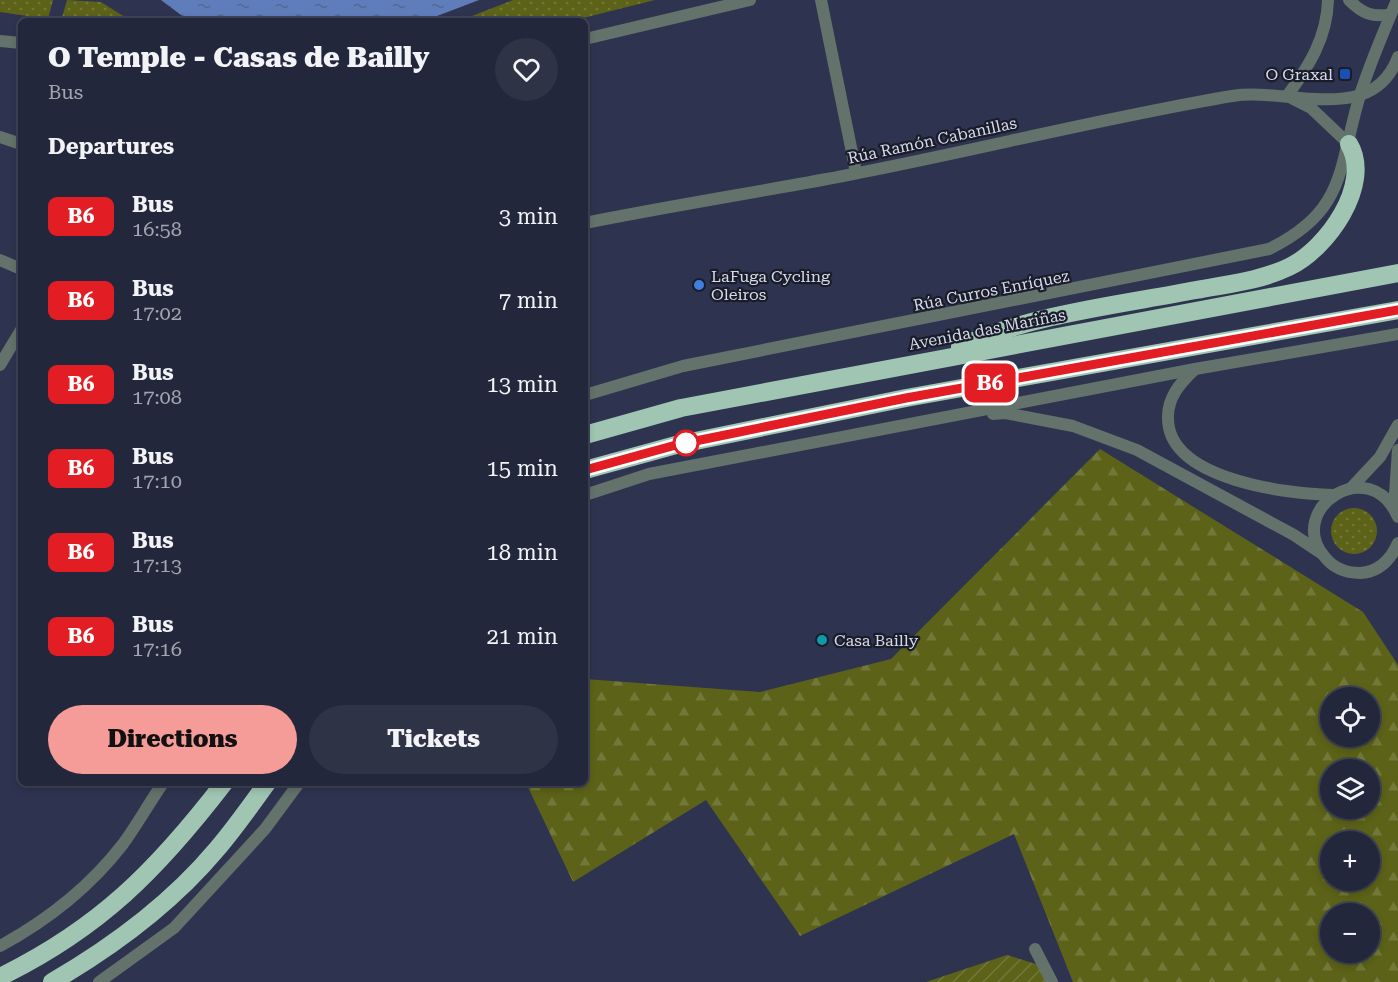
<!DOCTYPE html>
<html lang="en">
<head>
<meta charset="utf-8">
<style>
  :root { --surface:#22273b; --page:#2e3346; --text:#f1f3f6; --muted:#a2a5af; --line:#3f4455; --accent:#f59b98 }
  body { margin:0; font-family:"Roboto Serif",serif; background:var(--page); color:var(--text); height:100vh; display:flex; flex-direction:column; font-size:22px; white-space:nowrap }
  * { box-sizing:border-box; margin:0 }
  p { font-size:20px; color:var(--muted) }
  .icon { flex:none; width:33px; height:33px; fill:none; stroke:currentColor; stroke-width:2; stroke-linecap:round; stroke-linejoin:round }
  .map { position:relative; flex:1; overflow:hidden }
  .sheet { position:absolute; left:18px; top:18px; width:570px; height:768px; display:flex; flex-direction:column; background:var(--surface); border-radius:9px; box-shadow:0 3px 9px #0003,0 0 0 2px var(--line) }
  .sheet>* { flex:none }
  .badge { padding:0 12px; border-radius:9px; font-size:21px; line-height:39px }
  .fabs { position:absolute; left:1320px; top:687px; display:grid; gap:12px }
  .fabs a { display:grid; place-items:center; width:60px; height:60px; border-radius:50%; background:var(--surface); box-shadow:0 3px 9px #0003,0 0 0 2px var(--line); font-size:30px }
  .map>.badge { position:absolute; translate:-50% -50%; box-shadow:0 0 0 3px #fff }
  h2 { padding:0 30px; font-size:22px; line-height:54px }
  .round { display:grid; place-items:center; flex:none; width:63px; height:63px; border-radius:32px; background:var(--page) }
  .headline { display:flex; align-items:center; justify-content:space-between; height:102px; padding:0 30px }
  h1 { font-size:28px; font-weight:800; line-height:45px }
  .action { display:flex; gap:12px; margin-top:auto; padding:12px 30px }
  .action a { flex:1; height:69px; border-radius:36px; background:var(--accent); color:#111; font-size:24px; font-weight:800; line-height:69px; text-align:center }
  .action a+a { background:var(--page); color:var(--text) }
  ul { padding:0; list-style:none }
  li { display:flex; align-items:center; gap:18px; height:84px; padding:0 30px }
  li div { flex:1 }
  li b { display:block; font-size:22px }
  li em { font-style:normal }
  li .badge { min-width:66px; font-weight:700; text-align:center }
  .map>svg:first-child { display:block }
  .grass { fill:url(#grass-dots) }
  .forest { fill:url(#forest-firs); fill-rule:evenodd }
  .garden { fill:url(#garden-furrows) }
  .water { fill:url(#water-ripples) }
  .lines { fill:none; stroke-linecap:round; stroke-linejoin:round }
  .street { stroke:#63726b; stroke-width:12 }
  .highway { stroke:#a0c5b2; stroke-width:18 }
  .line-casing { stroke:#fff; stroke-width:14 }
  .line { stroke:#e21d24; stroke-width:9 }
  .transit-dot { fill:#1a4fb4; stroke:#1a1d29; stroke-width:2 }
  .shop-dot { fill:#3f7fe0; stroke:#1a1d29; stroke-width:2 }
  .stop-dot { fill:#fff; stroke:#e21d24; stroke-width:3 }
  .culture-dot { fill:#0f9aa8; stroke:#1a1d29; stroke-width:2 }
  .labels { text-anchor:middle; stroke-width:4.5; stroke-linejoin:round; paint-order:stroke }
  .poi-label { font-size:16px; fill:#d5daeb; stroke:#1a1d29; text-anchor:start }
  .street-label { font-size:16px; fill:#d5daeb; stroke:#1a1d29 }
</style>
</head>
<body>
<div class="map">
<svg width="1398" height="982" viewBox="0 0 1398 982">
  <defs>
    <pattern id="grass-dots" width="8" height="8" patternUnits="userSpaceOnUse" patternTransform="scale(1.5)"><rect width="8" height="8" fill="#5c6217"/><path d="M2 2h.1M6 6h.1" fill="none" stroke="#727839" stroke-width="1.8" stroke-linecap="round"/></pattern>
    <pattern id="forest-firs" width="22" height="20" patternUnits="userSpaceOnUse" patternTransform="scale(1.5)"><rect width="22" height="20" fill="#5c6217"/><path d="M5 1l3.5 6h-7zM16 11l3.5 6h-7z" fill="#727839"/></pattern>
    <pattern id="garden-furrows" width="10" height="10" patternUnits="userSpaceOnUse" patternTransform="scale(1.5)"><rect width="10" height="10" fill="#5c6217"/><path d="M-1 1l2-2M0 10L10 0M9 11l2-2" fill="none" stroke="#727839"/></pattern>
    <pattern id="water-ripples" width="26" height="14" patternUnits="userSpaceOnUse" patternTransform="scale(1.5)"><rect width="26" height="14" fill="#5f7dbb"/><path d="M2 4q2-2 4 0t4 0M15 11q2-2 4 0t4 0" fill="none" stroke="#546892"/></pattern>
  </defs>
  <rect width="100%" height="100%" fill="#2e344f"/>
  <g class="grass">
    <polygon points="0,0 53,0 48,19 0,12"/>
    <polygon points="67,0 101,2 131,21 61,21"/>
    <polygon points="513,0 655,0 571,21 459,21"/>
    <circle cx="1354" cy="531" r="23"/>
  </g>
  <path class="forest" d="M1100,449L1363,612L1398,665V982H1073L1014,834L800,936L706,800L573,882L526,783H585V679L760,692L891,659ZM1330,698H1370V736H1330ZM1330,770H1370V808H1330ZM1330,842H1370V880H1330ZM1330,914H1370V952H1330Z"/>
  <polygon class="garden" points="1007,955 1039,965 1047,982 926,982"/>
  <polygon class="water" points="161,0 479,0 424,21 189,21"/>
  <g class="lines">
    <g class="street">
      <polyline points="821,0 856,172"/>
      <path d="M1349,0C1362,13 1372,18 1391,14"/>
      <polyline points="585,39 750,0"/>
      <polyline points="0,41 21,43"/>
      <path d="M1287,96C1309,66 1327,38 1328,0"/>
      <polyline points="1293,99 1311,108 1349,144"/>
      <polyline points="0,137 21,144"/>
      <path d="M585,223C665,207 746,194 827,179C962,154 1096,119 1232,96C1288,87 1372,127 1398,57"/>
      <polyline points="0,260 21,269"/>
      <polyline points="0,365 21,330"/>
      <path d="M1195,369C1180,383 1167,398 1168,419C1169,480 1288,494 1333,495"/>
      <path d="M585,395L683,366L1269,249C1347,211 1338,168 1360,95C1370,63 1384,31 1397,0"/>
      <polyline points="993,414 1005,413 1073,426 1137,450 1294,535 1321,553"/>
      <polyline points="1351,488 1380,457 1398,425"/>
      <polyline points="585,495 649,474 1195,369 1398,334"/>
      <polyline points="1394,508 1398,450"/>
      <path d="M1398,517C1370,452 1285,509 1324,556C1333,568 1346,573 1360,573C1379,572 1391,559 1398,543"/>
      <path d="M0,946C48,920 89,888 123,844C137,825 149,803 163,783"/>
      <polyline points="1035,949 1052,982"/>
      <polyline points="99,982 174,928 265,829 299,783"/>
    </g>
    <g class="highway">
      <path d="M960,347C1032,314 1118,305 1196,290C1227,284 1260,281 1289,267C1327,249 1373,184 1349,144"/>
      <polyline points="585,435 681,408 1398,273"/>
      <polyline points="585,470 676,445 906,398 1398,310"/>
      <path d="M0,977C100,928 157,870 224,783"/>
      <path d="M52,982C114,946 171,904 217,849C235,828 251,805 267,783"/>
    </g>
  </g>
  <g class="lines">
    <g class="line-casing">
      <polyline id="line" points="585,470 676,445 906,398 1398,310"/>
    </g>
    <use href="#line" class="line"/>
  </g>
  <rect class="transit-dot" x="1339" y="68" width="12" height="12" rx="3"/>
  <circle class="shop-dot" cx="699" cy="285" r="6"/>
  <circle class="stop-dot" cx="686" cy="443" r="12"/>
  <circle class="culture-dot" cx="822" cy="640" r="6"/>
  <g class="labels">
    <g class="poi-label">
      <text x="1333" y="80" text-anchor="end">O Graxal</text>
      <text x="711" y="282">LaFuga Cycling<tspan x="711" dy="18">Oleiros</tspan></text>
      <text x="834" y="646">Casa Bailly</text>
    </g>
    <g class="street-label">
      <text transform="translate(932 140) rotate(-12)" y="6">Rúa Ramón Cabanillas</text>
      <text transform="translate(991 290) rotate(-11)" y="6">Rúa Curros Enríquez</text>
      <text transform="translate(987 329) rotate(-11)" y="6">Avenida das Mariñas</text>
    </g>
  </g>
</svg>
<div class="fabs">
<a><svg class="icon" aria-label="locate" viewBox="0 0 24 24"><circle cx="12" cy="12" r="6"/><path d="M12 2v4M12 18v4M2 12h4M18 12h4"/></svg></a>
<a><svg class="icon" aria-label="layers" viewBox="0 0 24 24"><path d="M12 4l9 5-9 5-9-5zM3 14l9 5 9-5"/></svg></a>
<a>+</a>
<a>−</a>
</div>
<b class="badge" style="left:990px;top:383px;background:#e21d24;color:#fff">B6</b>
<section class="sheet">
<div class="headline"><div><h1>O Temple - Casas de Bailly</h1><p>Bus</p></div><a class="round"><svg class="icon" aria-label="heart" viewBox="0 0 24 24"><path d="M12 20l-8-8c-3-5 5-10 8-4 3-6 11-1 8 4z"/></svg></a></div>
<h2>Departures</h2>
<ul>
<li><span class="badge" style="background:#e21d24;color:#fff">B6</span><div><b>Bus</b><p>16:58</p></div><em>3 min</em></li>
<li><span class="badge" style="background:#e21d24;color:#fff">B6</span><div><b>Bus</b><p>17:02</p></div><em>7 min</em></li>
<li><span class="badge" style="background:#e21d24;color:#fff">B6</span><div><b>Bus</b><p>17:08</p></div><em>13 min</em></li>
<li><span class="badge" style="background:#e21d24;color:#fff">B6</span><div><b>Bus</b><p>17:10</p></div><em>15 min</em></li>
<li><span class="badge" style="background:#e21d24;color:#fff">B6</span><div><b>Bus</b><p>17:13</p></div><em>18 min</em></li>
<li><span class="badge" style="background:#e21d24;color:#fff">B6</span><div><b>Bus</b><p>17:16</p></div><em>21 min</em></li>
</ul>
<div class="action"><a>Directions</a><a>Tickets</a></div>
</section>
</div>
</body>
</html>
